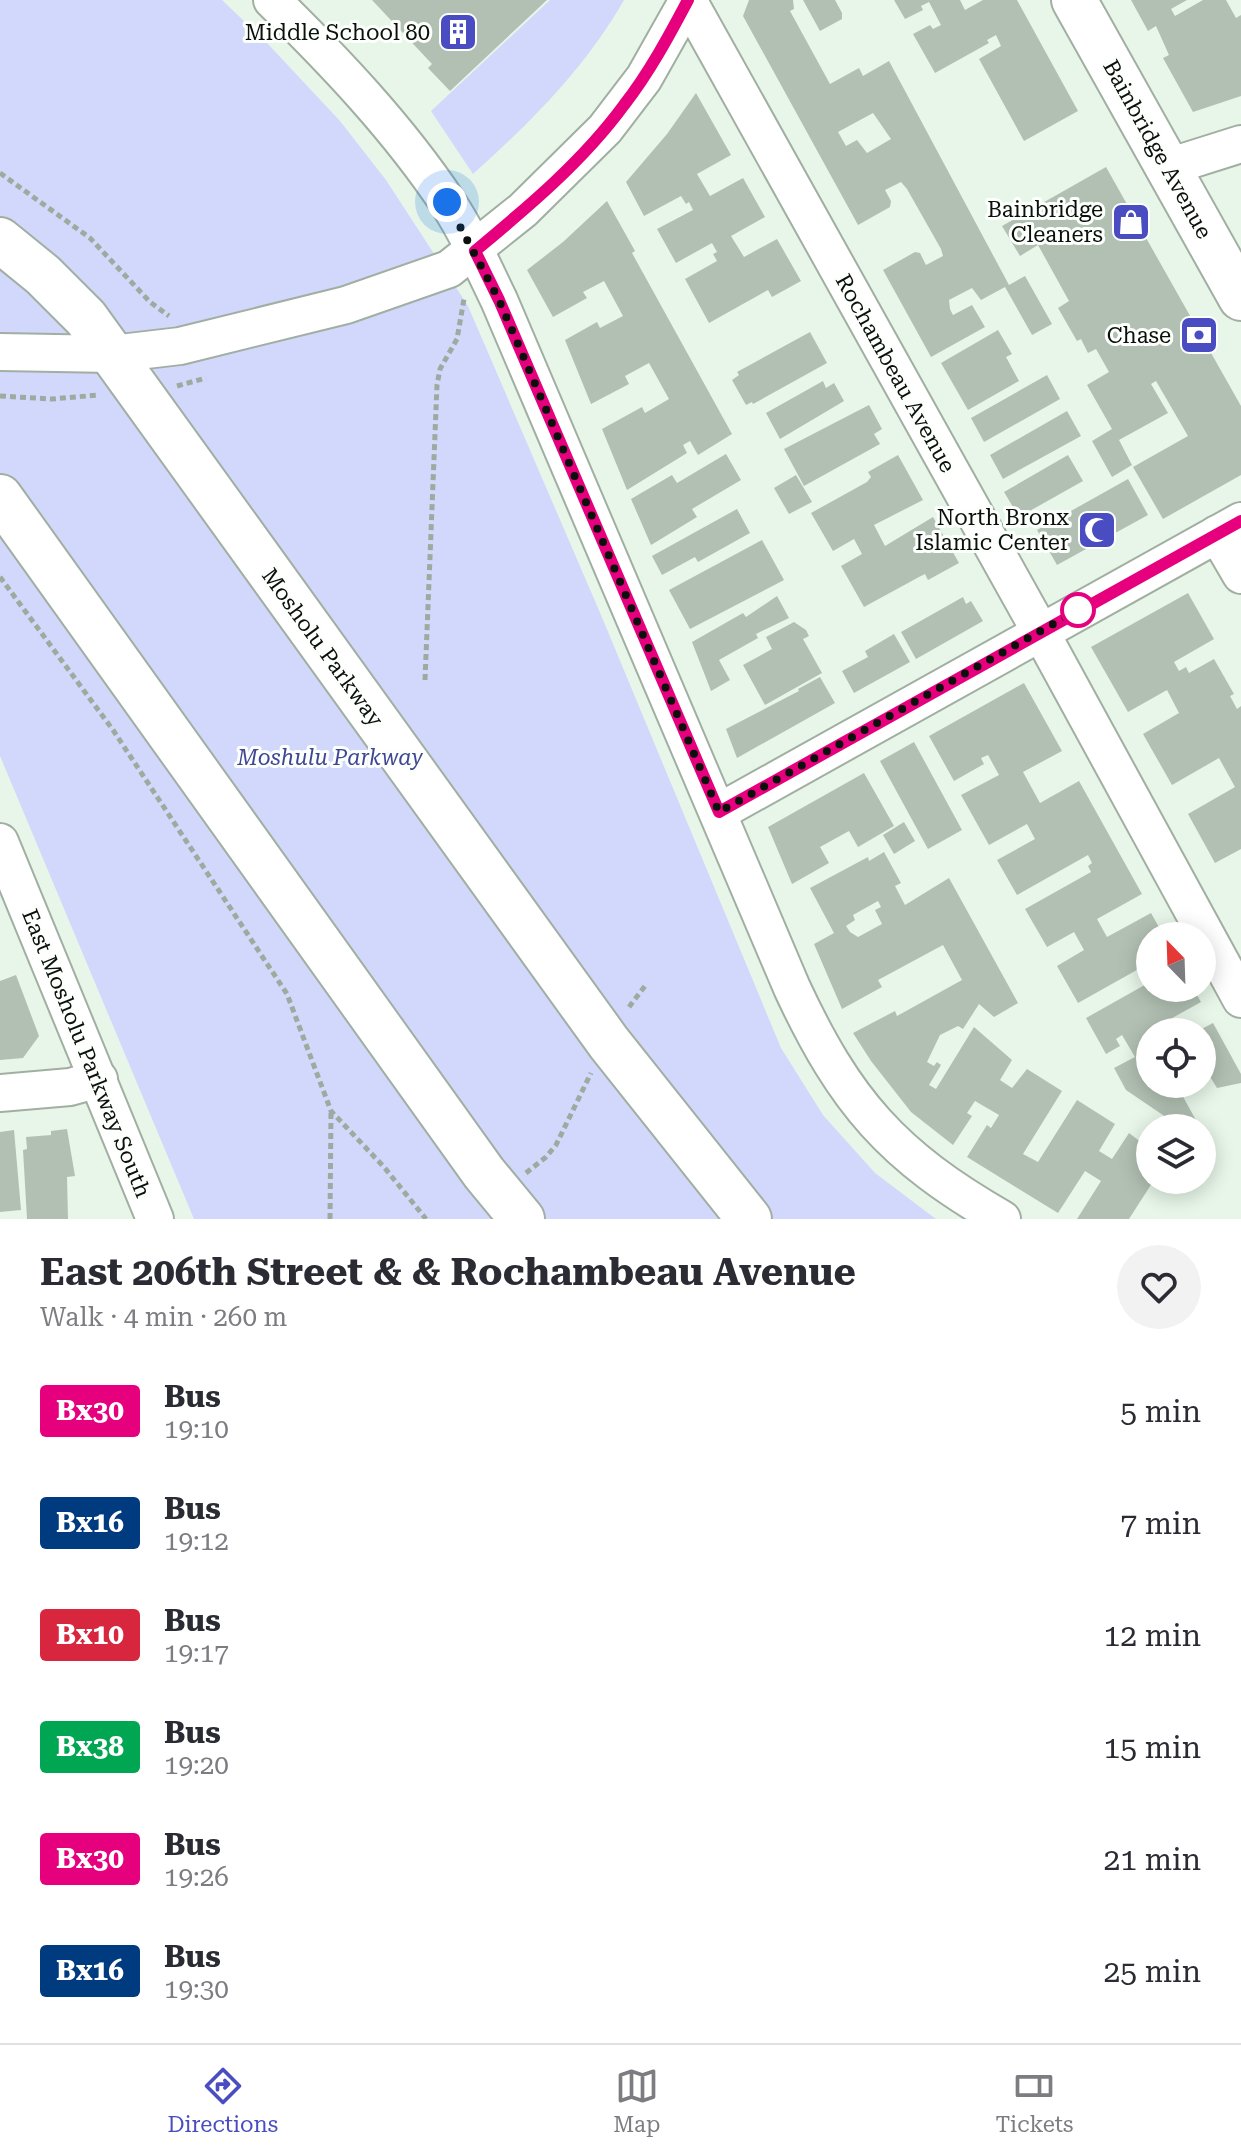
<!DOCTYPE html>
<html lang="en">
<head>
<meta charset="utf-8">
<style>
  :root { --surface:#fff; --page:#f2f2f3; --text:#2b2b33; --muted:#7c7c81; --line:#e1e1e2; --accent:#4a4cc2 }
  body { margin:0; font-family:"Roboto Serif",serif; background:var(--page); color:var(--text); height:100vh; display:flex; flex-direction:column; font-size:30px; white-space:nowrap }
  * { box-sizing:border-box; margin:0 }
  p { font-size:26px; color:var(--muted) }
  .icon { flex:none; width:44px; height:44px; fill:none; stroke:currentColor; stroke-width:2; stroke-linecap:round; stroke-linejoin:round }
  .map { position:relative; height:1219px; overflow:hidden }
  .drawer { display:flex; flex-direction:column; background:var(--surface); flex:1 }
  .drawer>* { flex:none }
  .badge { padding:0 16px; border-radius:6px; font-size:28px; line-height:52px }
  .needle { width:52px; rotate:337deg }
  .controls { position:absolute; left:1136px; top:922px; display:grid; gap:16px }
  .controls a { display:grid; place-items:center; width:80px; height:80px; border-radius:50%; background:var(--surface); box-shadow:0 4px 20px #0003; font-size:40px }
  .you { position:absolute; width:40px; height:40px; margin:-20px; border:6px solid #fff; border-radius:50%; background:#1a73e8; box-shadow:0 0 0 12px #1a73e833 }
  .map>.badge { position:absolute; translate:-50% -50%; box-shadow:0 0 0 4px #fff }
  .round { display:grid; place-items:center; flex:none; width:84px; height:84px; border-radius:42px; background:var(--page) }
  .headline { display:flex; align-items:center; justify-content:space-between; height:136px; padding:0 40px }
  h1 { font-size:38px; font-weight:700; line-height:60px }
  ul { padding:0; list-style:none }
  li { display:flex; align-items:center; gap:24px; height:112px; padding:0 40px }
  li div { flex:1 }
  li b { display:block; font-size:30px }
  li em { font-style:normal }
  li .badge { min-width:88px; font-weight:700; text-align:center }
  .tab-bar { display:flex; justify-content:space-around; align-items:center; height:112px; border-top:2px solid var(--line); background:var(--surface); font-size:22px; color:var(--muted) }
  .tab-bar a { display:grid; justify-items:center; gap:4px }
  .tab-bar .on { color:var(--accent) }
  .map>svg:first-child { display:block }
  .green { fill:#d1d8fc }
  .building { fill:#b2c0b3; fill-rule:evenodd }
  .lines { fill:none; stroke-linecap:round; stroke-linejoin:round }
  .minor-casing { stroke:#a1afa2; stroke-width:40 }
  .major-casing { stroke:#a1afa2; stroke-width:48 }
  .path { stroke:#9eaa9f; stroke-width:5; stroke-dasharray:6 4; stroke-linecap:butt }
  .minor { stroke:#fff; stroke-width:36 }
  .major { stroke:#fff; stroke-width:44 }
  .line-casing { stroke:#fff; stroke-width:18 }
  .line { stroke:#e6007e; stroke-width:12 }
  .walk { stroke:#0b100c; stroke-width:8; stroke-dasharray:0 14.4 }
  .stop-dot { fill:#fff; stroke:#e6007e; stroke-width:4 }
  .labels { text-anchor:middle; stroke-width:6; stroke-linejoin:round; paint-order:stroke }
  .poi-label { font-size:22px; fill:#0b100c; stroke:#fcfffc; text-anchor:end }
  .street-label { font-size:22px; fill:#0b100c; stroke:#fcfffc }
  .park-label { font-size:22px; font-style:italic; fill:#414694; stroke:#fcfffc }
</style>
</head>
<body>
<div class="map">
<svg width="1241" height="1219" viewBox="0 0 1241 1219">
  <rect width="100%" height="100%" fill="#e7f6e8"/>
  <g class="green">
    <polygon points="0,0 222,0 268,44 340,121 386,180 468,306 601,615 781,1048 823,1115 875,1173 936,1219 194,1219 0,756"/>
    <path d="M550,0H624C585,68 531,122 473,174L431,111Z"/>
  </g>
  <g class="building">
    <polygon points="372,0 547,0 450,91 428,68 432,64"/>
    <path d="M749,0H793L794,9L790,11L830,84L859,68L863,76L889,61L1009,285L1025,276L1052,324L1032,335L1005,287L981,300L972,288L949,300L950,309L953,315L972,305L985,327L931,357L883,270L915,252L920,253L926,265L943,256L941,249L907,189L901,182L885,190L891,201L890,207L858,225L743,16ZM873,113L891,139L867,153L857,140L846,146L838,132Z"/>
    <polygon points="803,0 835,0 842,13 842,19 820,31"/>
    <polygon points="894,0 960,0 965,10 983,0 1017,0 1078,111 1024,141 979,59 1001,46 996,35 987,40 989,43 935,73 913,34 930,25 933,29 941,25 929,2 921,6 923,10 905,19"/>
    <polygon points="1131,0 1187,0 1171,9 1175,16 1203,0 1226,0 1236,18 1241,15 1241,96 1193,112 1163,58 1169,55 1156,26 1148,31"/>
    <polygon points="696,93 731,155 697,174 710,196 743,178 765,217 731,236 744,257 777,239 801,281 772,297 768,290 709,323 685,279 717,261 713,254 717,252 712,243 676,263 657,229 693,210 689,202 686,204 681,196 644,216 626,182 667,134"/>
    <polygon points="1106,167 1241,406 1241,475 1163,519 1133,467 1188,436 1156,381 1151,384 1168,413 1119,440 1132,465 1112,477 1092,441 1112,429 1087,385 1109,372 1096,349 1088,353 1081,339 1077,341 1058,308 1069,301 1038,245 1020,256 1002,226"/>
    <polygon points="607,201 635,251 632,253 732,434 698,455 690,441 683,445 687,453 627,490 602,429 642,407 645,413 669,399 649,363 625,376 629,384 591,404 565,340 597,322 600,328 623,316 604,281 583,292 587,298 553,317 527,270 563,242"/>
    <polygon points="998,330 1012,354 1006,357 1019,381 968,410 941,363"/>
    <polygon points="810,332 827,363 753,404 752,402 746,405 732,380 739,375 737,372"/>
    <polygon points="1047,375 1060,399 984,442 971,418"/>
    <polygon points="823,381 826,388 834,383 844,401 780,439 766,413"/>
    <polygon points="869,405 882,429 874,434 880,444 804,486 784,449"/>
    <polygon points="1067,411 1081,436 1003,479 990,455"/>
    <polygon points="726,454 741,480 692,509 697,517 651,545 631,499 672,475 677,483"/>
    <polygon points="898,455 923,500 874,525 885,546 933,517 959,563 928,580 925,574 919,577 864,607 841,566 862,554 854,539 833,551 811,513 867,482 871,477 868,472"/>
    <polygon points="1068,455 1083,481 1019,517 1004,492"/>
    <polygon points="796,475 812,502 789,514 774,488"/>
    <polygon points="1128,479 1148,515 1057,565 1037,530"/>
    <polygon points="737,509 750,533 698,562 695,557 662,575 652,556"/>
    <polygon points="762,540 784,580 690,629 669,590"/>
    <polygon points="1188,593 1214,639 1174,662 1179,671 1186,667 1189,673 1214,659 1234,694 1230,696 1237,709 1241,706 1241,849 1215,863 1188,814 1235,787 1219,758 1172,785 1143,734 1179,713 1167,690 1128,712 1091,647"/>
    <polygon points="777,596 789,618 756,634 758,638 719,660 730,680 711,691 692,642 743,613 746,617"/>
    <polygon points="963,597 966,604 971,601 983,621 916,659 901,632"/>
    <polygon points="794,622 806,630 809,636 803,639 822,673 765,705 743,665 772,649 766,637"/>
    <polygon points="894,634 910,662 854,693 842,671 868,657 865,651"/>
    <polygon points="820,677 835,703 737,758 726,729 799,691 798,689"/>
    <polygon points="1024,683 1062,751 1023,772 1040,803 1079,781 1142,894 1097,919 1107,937 1151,913 1164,936 1150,936 1150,977 1144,966 1078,1003 1057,966 1084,950 1074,932 1047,947 1025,909 1091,872 1088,866 1092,863 1088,855 1017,895 997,860 1035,839 1027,824 989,845 961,795 999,775 988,755 981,758 984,764 954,781 929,736"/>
    <polygon points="914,742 962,830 928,849 880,761"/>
    <polygon points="864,773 894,826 858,847 849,831 820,847 829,863 792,884 768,827"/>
    <polygon points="904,822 915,841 894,854 883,835"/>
    <path d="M884,852L901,883L895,886L905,905L949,878L1018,1003L994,1017L979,1004L963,1029L958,1026L940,1035L927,1062L934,1066L937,1062L941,1065L929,1085L936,1089L974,1027L1012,1060L1000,1080L1012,1088L1027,1069L1062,1091L1023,1154L1038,1162L1077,1100L1115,1124L1099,1151L1112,1159L1129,1133L1150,1149V1180H1154L1129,1219H1077L1101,1181L1085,1171L1058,1213L967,1157L987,1125L991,1128L999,1115L975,1101L967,1113L972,1116L953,1145L911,1112L871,1061L853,1033L895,1011L897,1016L962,980L943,945L878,980L882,987L842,1009L814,944L834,933L810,888L868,857L869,861ZM878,901L881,907L875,910L882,924L858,937L850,932L846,926L855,920L853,915Z"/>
    <polygon points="16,975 39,1036 23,1058 0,1060 0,981"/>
    <polygon points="1150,982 1150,988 1193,988 1201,1002 1156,1027 1158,1032 1150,1032 1150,1084 1176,1084 1197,1122 1194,1128 1182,1128 1126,1090 1114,1068 1135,1057 1122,1035 1116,1039 1120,1046 1106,1054 1086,1018"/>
    <polygon points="1213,1023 1241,1074 1241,1083 1217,1088 1209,1075 1202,1077 1202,1032 1196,1032"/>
    <polygon points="67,1129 75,1176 67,1177 68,1219 27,1219 23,1150 27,1149 26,1137 51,1135 51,1131"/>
    <polygon points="14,1130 21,1210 0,1212 0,1132"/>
  </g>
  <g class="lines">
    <g class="minor-casing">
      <g id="minor">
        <path d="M272,0C335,62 398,128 448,203C468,233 483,267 499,300L792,988C845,1102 892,1156 1002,1219"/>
        <polyline points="688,0 1040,631 1241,999"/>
        <polyline points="1168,167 1241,144"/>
        <polyline points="0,352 112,354 180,346 346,305 449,269 523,210 605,129 644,78 688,0"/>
        <polyline points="1217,534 1241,575"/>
        <polyline points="719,812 1241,521"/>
        <polyline points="0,842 155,1219"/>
        <polyline points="0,1093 70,1087 99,1079"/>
      </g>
    </g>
    <g class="major-casing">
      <g id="major">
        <polyline points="1074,0 1241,298"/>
        <polyline points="0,240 43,275 86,318 609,1043 749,1219"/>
        <polyline points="0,497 484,1173 522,1219"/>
      </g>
    </g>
    <g class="path">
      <polyline points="0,173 90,238 150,302 169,316"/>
      <polyline points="177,386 206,378"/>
      <polyline points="0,396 52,399 99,395"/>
      <polyline points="0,577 113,730 287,994 331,1111 384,1167 426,1219"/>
      <polyline points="425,680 437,385 440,369 457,339 464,299"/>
      <polyline points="629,1007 645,986"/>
      <polyline points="526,1173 546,1157 556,1145 591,1073"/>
      <polyline points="330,1219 331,1112"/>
    </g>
    <use href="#minor" class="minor"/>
    <use href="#major" class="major"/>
  </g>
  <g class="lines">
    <g class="line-casing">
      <path id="line" d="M688,0C669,36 649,73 624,105C583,161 528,207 475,251L499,300L719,812L1241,521"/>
    </g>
    <use href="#line" class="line"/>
    <polyline class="walk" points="447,202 499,300 719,812 1078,610"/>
  </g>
  <defs>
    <g id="building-square" transform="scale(2)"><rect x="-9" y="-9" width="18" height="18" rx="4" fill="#4a4cc2" stroke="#fcfffc"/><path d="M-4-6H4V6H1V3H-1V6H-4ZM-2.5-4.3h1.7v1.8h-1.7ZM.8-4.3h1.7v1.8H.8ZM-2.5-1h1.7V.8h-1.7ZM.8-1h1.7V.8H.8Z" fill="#fff"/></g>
    <g id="shop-square" transform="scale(2)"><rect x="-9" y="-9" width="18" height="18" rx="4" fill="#4a4cc2" stroke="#fcfffc"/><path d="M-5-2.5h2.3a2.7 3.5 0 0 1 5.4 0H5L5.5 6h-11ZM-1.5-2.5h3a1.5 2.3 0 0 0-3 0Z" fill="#fff"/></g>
    <g id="bank-square" transform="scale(2)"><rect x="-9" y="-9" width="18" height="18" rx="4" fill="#4a4cc2" stroke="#fcfffc"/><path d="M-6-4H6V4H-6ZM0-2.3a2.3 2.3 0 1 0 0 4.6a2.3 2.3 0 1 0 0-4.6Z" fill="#fff"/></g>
    <g id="mosque-square" transform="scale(2)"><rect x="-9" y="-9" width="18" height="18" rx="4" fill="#4a4cc2" stroke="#fcfffc"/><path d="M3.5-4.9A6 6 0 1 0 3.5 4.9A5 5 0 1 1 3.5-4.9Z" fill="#fff"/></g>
  </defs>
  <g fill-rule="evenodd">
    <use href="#building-square" x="458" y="32"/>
    <use href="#shop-square" x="1131" y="222"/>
    <use href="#bank-square" x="1199" y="335"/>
    <use href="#mosque-square" x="1097" y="530"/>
  </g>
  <circle class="stop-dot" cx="1078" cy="610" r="16"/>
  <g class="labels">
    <g class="poi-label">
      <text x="430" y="40">Middle School 80</text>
      <text x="1103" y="217">Bainbridge<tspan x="1103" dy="25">Cleaners</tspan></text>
      <text x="1171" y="343">Chase</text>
      <text x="1069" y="525">North Bronx<tspan x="1069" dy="25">Islamic Center</tspan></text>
    </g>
    <g class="street-label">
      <text transform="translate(1158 149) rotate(61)" y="8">Bainbridge Avenue</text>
      <text transform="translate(896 373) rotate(61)" y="8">Rochambeau Avenue</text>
      <text transform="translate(323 647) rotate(54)" y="8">Mosholu Parkway</text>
      <text transform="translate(87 1053) rotate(68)" y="8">East Mosholu Parkway South</text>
    </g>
    <g class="park-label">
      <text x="330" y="765">Moshulu Parkway</text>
    </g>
  </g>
</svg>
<div class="controls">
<a><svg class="needle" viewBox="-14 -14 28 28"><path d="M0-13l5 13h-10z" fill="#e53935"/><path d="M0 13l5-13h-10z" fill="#7c7c81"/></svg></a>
<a><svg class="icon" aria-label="locate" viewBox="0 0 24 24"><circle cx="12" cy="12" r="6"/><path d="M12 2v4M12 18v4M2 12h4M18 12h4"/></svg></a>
<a><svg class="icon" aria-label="layers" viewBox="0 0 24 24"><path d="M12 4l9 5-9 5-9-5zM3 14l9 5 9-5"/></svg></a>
</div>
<div class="you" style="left:447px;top:202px"></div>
</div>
<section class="drawer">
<div class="headline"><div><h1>East 206th Street &amp; &amp; Rochambeau Avenue</h1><p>Walk · 4 min · 260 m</p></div><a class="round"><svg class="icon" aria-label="heart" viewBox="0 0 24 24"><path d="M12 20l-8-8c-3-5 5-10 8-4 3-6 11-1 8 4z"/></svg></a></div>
<ul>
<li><span class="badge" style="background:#e6007e;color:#fff">Bx30</span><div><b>Bus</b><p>19:10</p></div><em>5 min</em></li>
<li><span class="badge" style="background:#003b80;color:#fff">Bx16</span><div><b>Bus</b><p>19:12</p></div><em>7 min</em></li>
<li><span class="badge" style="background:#d7263d;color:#fff">Bx10</span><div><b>Bus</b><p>19:17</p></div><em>12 min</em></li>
<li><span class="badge" style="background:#00a651;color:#fff">Bx38</span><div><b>Bus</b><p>19:20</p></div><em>15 min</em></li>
<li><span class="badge" style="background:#e6007e;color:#fff">Bx30</span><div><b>Bus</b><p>19:26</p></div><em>21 min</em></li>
<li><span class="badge" style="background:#003b80;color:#fff">Bx16</span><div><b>Bus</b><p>19:30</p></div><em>25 min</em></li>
</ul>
</section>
<nav class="tab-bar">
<a class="on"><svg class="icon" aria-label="directions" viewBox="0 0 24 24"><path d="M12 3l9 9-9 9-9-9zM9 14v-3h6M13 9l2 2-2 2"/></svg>Directions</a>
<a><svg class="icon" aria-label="map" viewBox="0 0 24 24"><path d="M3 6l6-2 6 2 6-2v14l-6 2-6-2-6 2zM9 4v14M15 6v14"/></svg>Map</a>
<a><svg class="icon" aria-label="tickets" viewBox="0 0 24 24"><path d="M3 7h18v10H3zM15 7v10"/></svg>Tickets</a>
</nav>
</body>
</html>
